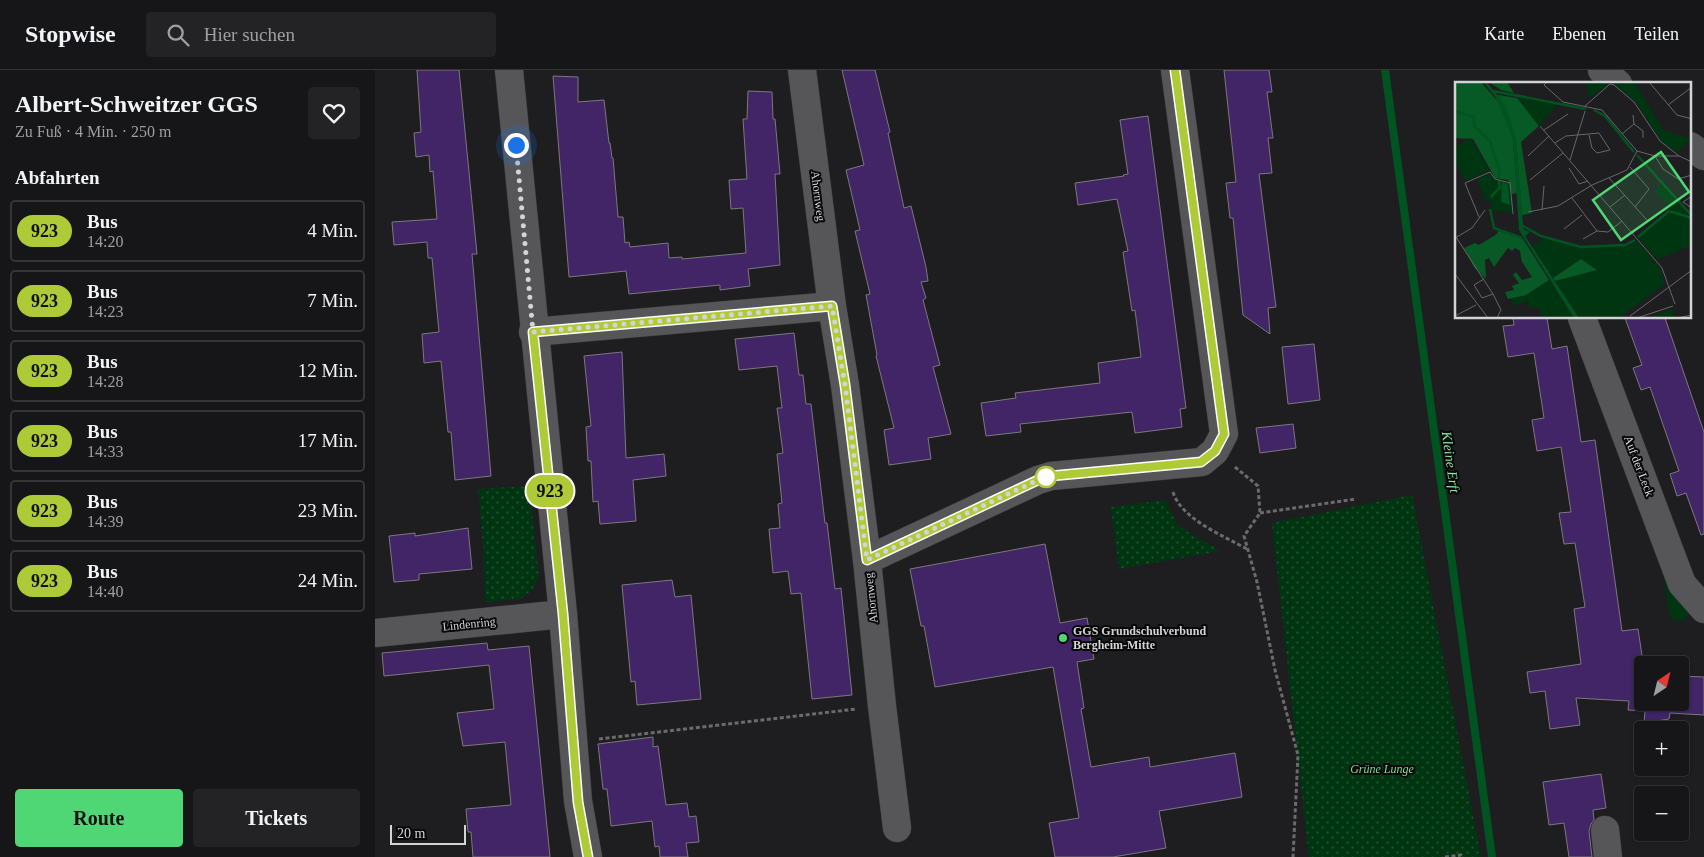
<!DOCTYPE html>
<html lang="de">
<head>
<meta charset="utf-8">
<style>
  :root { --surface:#161618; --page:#232325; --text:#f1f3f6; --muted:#9e9fa2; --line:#353537; --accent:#4fd675 }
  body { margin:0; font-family:"Times New Roman",serif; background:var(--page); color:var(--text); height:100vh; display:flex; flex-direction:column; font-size:19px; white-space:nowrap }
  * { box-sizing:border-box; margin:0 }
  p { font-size:16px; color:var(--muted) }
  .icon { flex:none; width:28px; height:28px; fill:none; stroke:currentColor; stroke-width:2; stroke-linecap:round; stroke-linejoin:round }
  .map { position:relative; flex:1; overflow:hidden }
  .drawer { display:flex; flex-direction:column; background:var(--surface); width:375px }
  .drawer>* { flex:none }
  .badge { padding:0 10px; border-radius:16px; font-size:18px; line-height:32px }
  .needle { width:32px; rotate:35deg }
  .buttons { position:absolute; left:1259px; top:586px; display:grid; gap:10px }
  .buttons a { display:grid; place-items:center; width:55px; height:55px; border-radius:5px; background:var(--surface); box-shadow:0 1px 4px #0004,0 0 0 1px var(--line); font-size:25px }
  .scale { position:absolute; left:15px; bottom:12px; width:76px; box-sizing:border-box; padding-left:5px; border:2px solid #d4d3d5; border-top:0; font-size:14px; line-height:18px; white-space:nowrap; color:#d4d3d5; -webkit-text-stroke:4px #080809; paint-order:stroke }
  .you { position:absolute; width:25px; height:25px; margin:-12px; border:4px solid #fff; border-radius:50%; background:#1a73e8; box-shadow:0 0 0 8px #1a73e833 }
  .map>.badge { position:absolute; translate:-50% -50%; box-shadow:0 0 0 2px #fff }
  h2 { padding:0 15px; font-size:19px; line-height:45px }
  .round { display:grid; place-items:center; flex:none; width:52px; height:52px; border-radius:5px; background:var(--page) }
  .headline { display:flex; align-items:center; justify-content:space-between; height:85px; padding:0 15px }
  h1 { font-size:24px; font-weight:800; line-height:38px }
  .button { display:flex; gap:10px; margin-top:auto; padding:10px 15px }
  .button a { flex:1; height:58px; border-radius:5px; background:var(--accent); color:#111; font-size:20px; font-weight:800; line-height:58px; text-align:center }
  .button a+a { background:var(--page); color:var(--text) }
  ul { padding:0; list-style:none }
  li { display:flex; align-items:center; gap:15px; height:62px; margin:0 10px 8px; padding:0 5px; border:2px solid var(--line); border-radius:5px }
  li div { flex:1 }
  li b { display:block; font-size:19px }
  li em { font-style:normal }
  li .badge { min-width:55px; font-weight:700; text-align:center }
  header { display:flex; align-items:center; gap:30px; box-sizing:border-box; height:70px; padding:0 25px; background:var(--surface); border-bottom:1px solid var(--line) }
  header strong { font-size:24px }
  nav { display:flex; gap:28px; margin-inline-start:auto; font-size:18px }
  .search { width:350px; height:45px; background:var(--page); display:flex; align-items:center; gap:12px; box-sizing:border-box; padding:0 18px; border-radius:5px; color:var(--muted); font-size:19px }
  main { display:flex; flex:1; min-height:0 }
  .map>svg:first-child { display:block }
  .grass { fill:#003512 }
  .park { fill:url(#park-dots) }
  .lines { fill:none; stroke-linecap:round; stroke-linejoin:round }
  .stream { stroke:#005421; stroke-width:8 }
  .building { fill:#412566; stroke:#7a797c }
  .minor-casing { stroke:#39393b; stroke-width:29 }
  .path { stroke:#6b6a6c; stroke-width:3; stroke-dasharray:4 2.5; stroke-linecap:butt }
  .minor { stroke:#565558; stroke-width:28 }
  .line-casing { stroke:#fff; stroke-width:11 }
  .line { stroke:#aecb37; stroke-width:8 }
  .walk { stroke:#d4d3d5; stroke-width:5; stroke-dasharray:0 9 }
  .stop-dot { fill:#fff; stroke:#aecb37; stroke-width:2.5 }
  .poi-dot { fill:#4fd675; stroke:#080809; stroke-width:2 }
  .labels { text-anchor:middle; stroke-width:4; stroke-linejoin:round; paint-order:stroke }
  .street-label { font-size:12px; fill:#d4d3d5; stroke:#080809 }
  .poi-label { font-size:12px; font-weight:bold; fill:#d4d3d5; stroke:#080809; text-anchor:start }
  .park-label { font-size:12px; font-style:italic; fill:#7ede93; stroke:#080809 }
  .water-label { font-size:14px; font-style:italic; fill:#86e69a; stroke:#080809 }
  .inset-river { fill:none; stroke:#005421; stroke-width:2.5 }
  .inset-road { fill:none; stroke:#676668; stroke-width:1 }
  .view { fill:#4fd675; fill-opacity:0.15; stroke:#4fd675; stroke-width:2.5 }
  .inset-edge { fill:none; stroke:#d4d3d5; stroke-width:2.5 }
</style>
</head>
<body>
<header>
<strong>Stopwise</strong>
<div class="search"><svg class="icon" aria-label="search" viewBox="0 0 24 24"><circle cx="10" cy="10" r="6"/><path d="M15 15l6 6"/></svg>Hier suchen</div>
<nav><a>Karte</a><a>Ebenen</a><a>Teilen</a></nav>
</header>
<main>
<section class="drawer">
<div class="headline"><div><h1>Albert-Schweitzer GGS</h1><p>Zu Fuß · 4 Min. · 250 m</p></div><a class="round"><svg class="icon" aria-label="heart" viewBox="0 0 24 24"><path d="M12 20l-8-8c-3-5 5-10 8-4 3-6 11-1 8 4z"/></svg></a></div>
<h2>Abfahrten</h2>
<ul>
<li><span class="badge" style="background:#aecb37;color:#111">923</span><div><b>Bus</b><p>14:20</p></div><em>4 Min.</em></li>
<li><span class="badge" style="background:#aecb37;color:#111">923</span><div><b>Bus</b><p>14:23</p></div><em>7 Min.</em></li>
<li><span class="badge" style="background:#aecb37;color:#111">923</span><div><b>Bus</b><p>14:28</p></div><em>12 Min.</em></li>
<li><span class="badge" style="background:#aecb37;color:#111">923</span><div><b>Bus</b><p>14:33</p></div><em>17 Min.</em></li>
<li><span class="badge" style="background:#aecb37;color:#111">923</span><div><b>Bus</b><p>14:39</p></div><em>23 Min.</em></li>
<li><span class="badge" style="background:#aecb37;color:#111">923</span><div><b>Bus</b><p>14:40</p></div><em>24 Min.</em></li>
</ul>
<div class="button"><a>Route</a><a>Tickets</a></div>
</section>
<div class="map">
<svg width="1329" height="787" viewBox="0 0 1329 787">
  <defs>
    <pattern id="park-dots" width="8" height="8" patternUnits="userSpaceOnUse" patternTransform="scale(1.25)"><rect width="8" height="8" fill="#003512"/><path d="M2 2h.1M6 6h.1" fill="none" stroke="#245134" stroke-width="1.8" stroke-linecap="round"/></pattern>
  </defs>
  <rect width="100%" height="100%" fill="#1e1e20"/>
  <polygon class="grass" points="1291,502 1313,540 1313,545 1309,550 1299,551 1295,546 1288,504"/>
  <g class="park">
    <polygon points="154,416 164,506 157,520 145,529 110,532 108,475 103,419"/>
    <polygon points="1037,425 1106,787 934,787 897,453"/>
    <polygon points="790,430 802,455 845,481 744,499 736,437"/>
  </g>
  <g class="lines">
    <polyline class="stream" points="1010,0 1117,787"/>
  </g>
  <g class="building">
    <polygon points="42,0 84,0 102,184 97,184 116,406 80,410 76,362 73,362 66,291 49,293 47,264 64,262 57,188 53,188 52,172 19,175 17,152 62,149 58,101 55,102 54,85 41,87 39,63 46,62"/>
    <polygon points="467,0 500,0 515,62 513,63 529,138 536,136 551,197 553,211 546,212 551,228 548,230 565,295 558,297 576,364 553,368 556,389 514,395 509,360 519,358 501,286 502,285 491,225 495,224 480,161 485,160 471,100 489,95"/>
    <polygon points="849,0 894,0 897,22 892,22 898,68 893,68 897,103 884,104 901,237 893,238 895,264 868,245 858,148 855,148 851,113 861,112"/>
    <polygon points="178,6 203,7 203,32 229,30 234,73 235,73 237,88 238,88 243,147 248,147 250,173 254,172 255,177 293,173 294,188 307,187 307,189 371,183 368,138 356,139 354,110 372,109 368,49 372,49 373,21 397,22 398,49 400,49 405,104 400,104 405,195 373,199 375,216 345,220 345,215 254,224 251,201 194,207"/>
    <polygon points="773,46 811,338 805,339 807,357 760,363 757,342 645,354 646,362 611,366 606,333 641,328 640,323 725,313 723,293 766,287 760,240 757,241 748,182 753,181 742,129 703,135 700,113 749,106 748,105 753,104 745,50"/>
    <polygon points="1138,248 1172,248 1177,279 1192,276 1206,372 1220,370 1247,561 1263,559 1268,592 1268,632 1305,632 1305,606 1329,607 1329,645 1295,643 1294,649 1269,653 1270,641 1253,640 1254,631 1201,628 1205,655 1175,659 1170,621 1155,623 1152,602 1206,594 1199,539 1210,537 1200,473 1189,474 1184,443 1196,442 1186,377 1162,381 1157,350 1169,348 1159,283 1133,287 1128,256 1139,255"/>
    <polygon points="1250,248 1290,248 1329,362 1329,464 1326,465 1311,423 1302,426 1295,404 1304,401 1275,317 1266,320 1258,298 1267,295"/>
    <polygon points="419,263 424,305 428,305 431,334 436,334 450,453 452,453 460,519 466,518 477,625 437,629 426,523 416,524 413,501 398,503 394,459 405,458 403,434 407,433 402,384 408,383 402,338 407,338 402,296 364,300 360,269"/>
    <polygon points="939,274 945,330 913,334 907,277"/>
    <polygon points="247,282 251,388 289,384 291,406 258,410 261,451 225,454 223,431 218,432 216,391 213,391 211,357 216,356 209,286"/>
    <polygon points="918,354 921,378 885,383 881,358"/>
    <polygon points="93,458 97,499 44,504 44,510 19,512 14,466 40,463 40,466"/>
    <polygon points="670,474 685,553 712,548 719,589 702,592 709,638 706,639 716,697 774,687 775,697 860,683 867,727 784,741 791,778 738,787 680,787 674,753 704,748 678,597 560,617 549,556 546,556 535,499"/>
    <polygon points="297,510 300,527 316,525 326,629 262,635 260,611 256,612 247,515"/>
    <polygon points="112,573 113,580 154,576 175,787 98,787 96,762 93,762 91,739 136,735 130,672 88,676 82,643 119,639 114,595 9,606 7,583"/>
    <polygon points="278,667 278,677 283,676 291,735 312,733 314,747 321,746 324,772 311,773 313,787 285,787 284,776 280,777 277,751 236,756 232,719 228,719 223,674"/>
    <polygon points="1226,704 1231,738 1218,740 1219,750 1216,754 1214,761 1217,787 1194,787 1189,753 1174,755 1168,712"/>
  </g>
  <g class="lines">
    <g class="minor-casing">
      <g id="minor">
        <polyline points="134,0 188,544 203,731 213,787"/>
        <polyline points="427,0 457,236 470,315 492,490 507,636 522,758"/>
        <polyline points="1227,0 1243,14"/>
        <polyline points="1315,76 1329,86"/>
        <polyline points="1207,248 1307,514 1329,539"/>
        <polyline points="158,262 457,236"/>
        <polyline points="492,490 663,410 676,406 827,392 840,381 849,364 800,0"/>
        <polyline points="0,563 188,544"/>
        <polyline points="1230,760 1233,787"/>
      </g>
    </g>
    <g class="path">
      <polyline points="860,397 883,416 885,443 869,466 882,512 900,600 923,685 918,787"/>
      <path d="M798,422C806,449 849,466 872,479"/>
      <polyline points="885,443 981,429"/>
      <polyline points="224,669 481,639"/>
      <polyline points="1070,787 1086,785 1087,787"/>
    </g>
    <use href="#minor" class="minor"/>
  </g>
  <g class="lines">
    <g class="line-casing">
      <polyline id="line" points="213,787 203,732 188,544 158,262 457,236 470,315 492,490 663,410 676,406 826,392 840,381 849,364 800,0"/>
    </g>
    <use href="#line" class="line"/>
    <polyline class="walk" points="141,75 158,262 457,236 470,315 492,490 663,410 676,406 671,407"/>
  </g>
  <circle class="stop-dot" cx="671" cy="407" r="10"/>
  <circle class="poi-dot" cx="688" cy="568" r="5"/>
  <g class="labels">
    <g class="street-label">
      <text transform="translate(443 126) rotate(83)" y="4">Ahornweg</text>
      <text transform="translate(1264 396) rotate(69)" y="4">Auf der Leck</text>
      <text transform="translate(496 528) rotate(-96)" y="4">Ahornweg</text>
      <text transform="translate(94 554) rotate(-6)" y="4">Lindenring</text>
    </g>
    <g class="poi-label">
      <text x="698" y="565">GGS Grundschulverbund<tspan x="698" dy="14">Bergheim-Mitte</tspan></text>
    </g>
    <g class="park-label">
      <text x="1007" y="703">Grüne Lunge</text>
    </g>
    <g class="water-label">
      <text transform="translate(1076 392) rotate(82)" y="5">Kleine Erft</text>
    </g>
  </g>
  <g transform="translate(1080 12)">
    <rect width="236" height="236" fill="#1e1e20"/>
    <path d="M62,16L102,22L84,44ZM92,156L127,166L172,164L182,159L205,186L210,202L164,236H124L100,199L141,187L126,177L98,196L76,164ZM94,198L114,228L119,236L87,235L83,226L74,225L72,219L59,224L56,216L71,213Z" fill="#003512"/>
    <path d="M0,0H26L45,22L58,57L62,111L57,112L53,98L40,96L18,57L0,56ZM34,0H52L59,11L46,8ZM44,13L62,16L84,44L66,60L77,131L67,133L61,58ZM43,149L68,157L94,198L71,213L53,217L50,210L59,208L57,204L64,201L58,193L61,190L67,198L77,195L67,180L65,169L60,166L57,169L53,166L39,185L34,176L30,178L31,197L19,185L9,166L20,161L24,163L42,152ZM126,177L142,188L100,199L98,196Z" fill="#075926"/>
    <path d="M131,0H180L208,48L236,57L222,70L207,61L181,20L156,0L134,16Z" fill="#003512"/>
    <path d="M15,56L34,88L11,99L0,80V65ZM35,91L39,98L54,100L58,131L35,128L37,120L31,119L22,97ZM206,102L236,136V163L202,178L183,156L216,127L200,109ZM217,227L221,236H193L198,234Z" fill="#003512"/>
    <path d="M39,12L44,13L53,30L61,58L68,142L69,148L75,150L70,154L124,236H119L64,148L58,57ZM47,100L53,102L55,123L46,120Z" fill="#005421"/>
    <path class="inset-river" d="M30,0L42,15M38,9L131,27M139,28L150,34L179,70M0,29L19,35V44L35,59L45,91L43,96M182,73L237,134M36,115L45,105L44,99M35,127L39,146L67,156M68,144L86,154L126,165L170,163L180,158M183,155L214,129L237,136"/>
    <path class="inset-road" d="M92,0L89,3L108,20L147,28L182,69L200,74H224L237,80M194,0L222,33L237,37M213,23L237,5M130,24L155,2L159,3L179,20L205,59L224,74M179,42L188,49V56M85,44L207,186L220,222M89,48L113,32M167,52L179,42L178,33M100,61L111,54L144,51L155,68L142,71L137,66L134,53M73,74L94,54M200,74L208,87L223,97L237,93M115,78L130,29M175,85L194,107L180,125M114,86L124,102L133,99M154,96L192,138M75,98L108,71M237,114L228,120L237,126M117,116L142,149L153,150L167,139M155,125L170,113M87,128L89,104M73,130L103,124L137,103L172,88L182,69M24,135L10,101L35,90L40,97L55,101L58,132M109,147L127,133M1,155L38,212L46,228L42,236M0,156L17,146L30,128M128,157L142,149M0,192L33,236M29,197L19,203L27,216L38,212M0,234L21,223M175,234L237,188M182,236L218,224M222,236L237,233"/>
    <path class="view" d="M206,70L234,110L166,158L138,118Z"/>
    <rect width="236" height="236" class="inset-edge"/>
  </g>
</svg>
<div class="buttons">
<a><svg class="needle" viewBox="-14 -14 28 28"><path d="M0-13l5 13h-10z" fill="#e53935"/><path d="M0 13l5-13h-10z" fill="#9e9fa2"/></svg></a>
<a>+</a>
<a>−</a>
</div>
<div class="scale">20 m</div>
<div class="you" style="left:141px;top:75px"></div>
<b class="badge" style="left:175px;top:421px;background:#aecb37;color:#111">923</b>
</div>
</main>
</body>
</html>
